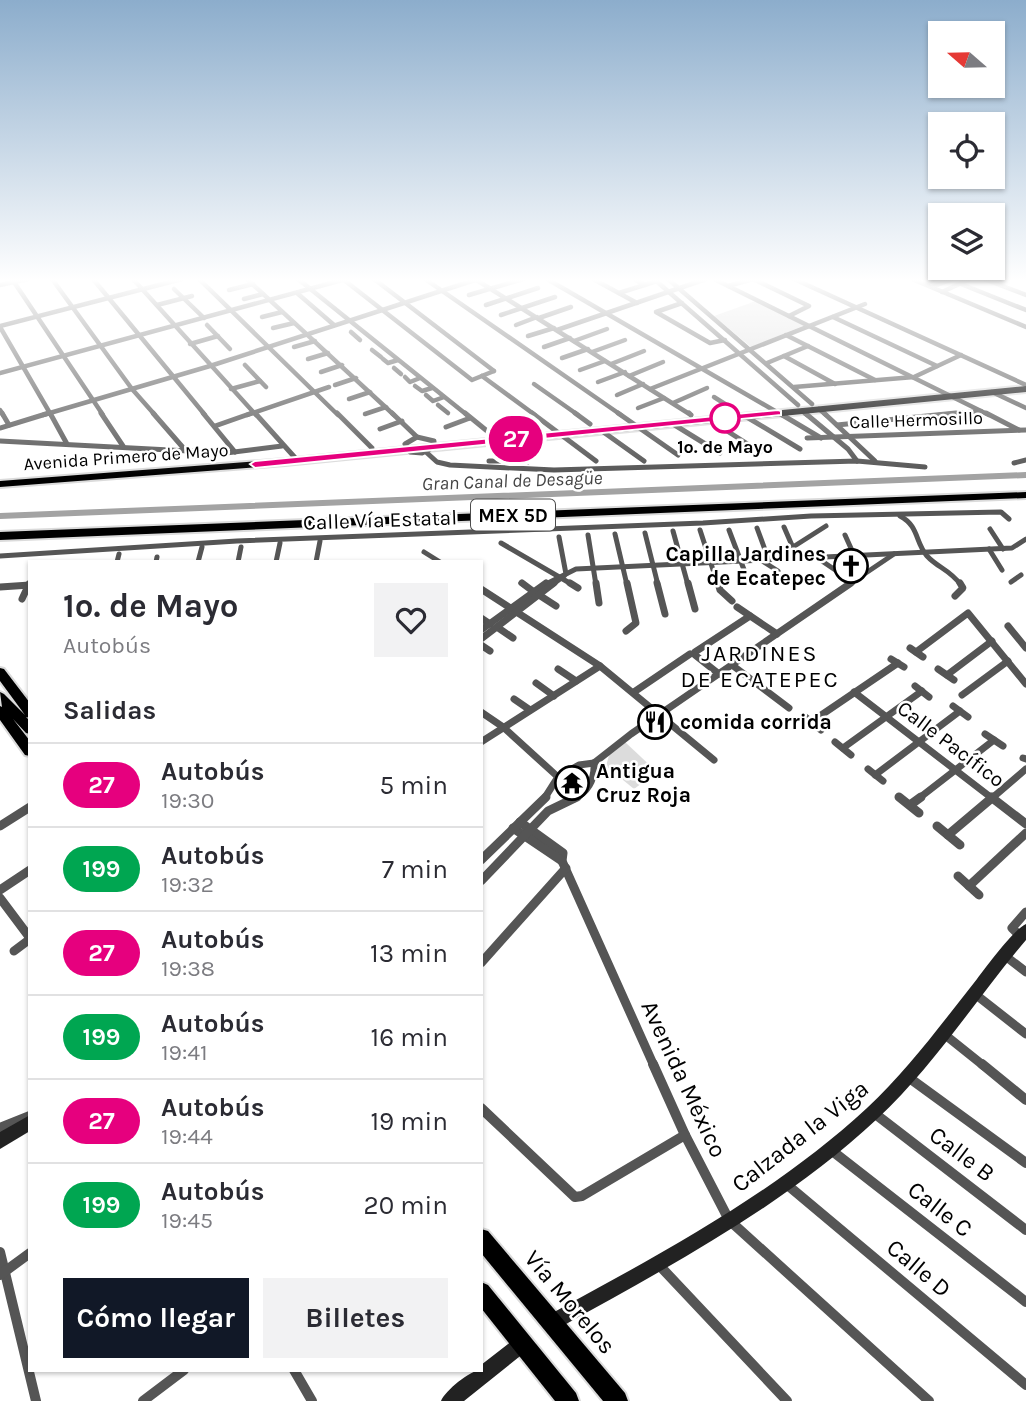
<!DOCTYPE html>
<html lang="es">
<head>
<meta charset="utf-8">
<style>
  :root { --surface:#fff; --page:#f2f2f3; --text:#2b2b33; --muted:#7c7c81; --line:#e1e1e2; --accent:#111827 }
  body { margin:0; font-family:Karla,sans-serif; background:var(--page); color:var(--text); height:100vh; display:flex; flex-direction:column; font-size:26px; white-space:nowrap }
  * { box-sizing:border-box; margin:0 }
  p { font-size:23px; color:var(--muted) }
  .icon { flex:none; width:38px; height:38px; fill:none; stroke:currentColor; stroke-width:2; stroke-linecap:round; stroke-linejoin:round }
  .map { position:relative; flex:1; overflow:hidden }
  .sheet { position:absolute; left:28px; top:560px; width:455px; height:812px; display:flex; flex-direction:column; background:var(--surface); border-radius:0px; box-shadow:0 2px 5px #0004 }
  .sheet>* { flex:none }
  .badge { padding:0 14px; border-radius:23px; font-size:24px; line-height:46px }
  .needle { width:46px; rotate:290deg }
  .buttons { position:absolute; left:928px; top:21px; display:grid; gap:14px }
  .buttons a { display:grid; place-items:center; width:77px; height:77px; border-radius:0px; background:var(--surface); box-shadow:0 2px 5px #0004; font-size:35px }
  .map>.badge { position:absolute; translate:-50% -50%; box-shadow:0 0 0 4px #fff }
  h2 { padding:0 35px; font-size:26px; line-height:63px }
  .round { display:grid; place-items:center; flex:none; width:74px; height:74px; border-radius:0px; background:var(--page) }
  .summary { display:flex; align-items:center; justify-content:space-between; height:119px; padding:0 35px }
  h1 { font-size:33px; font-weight:700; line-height:52px }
  .cta { display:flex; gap:14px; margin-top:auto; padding:14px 35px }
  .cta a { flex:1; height:80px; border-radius:0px; background:var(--accent); color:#fff; font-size:28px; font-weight:700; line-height:80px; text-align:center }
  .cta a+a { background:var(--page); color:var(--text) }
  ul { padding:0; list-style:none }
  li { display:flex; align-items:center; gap:21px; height:84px; padding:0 35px; border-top:2px solid var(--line) }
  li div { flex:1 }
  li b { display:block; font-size:26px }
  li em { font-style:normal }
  li .badge { min-width:77px; font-weight:700; text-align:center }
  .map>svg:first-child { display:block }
  .green { fill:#dcdcdc }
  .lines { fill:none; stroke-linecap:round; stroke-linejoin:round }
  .canal { stroke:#a3a3a3; stroke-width:6 }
  .primary-casing { stroke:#dbdbdb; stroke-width:4 }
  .highway-casing { stroke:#dbdbdb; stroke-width:4 }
  .street-far4 { stroke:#555; stroke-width:4.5 }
  .street-far3 { stroke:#555; stroke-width:5 }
  .street-far2 { stroke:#555; stroke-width:7 }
  .street-far1 { stroke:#555; stroke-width:9 }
  .street { stroke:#555; stroke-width:10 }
  .secondary { fill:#222; fill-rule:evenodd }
  .primary { fill:#000; fill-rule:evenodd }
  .highway { fill:#000; fill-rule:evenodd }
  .line { fill:#e6007e; stroke:#fff; stroke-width:2 }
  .stop-dot { fill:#fff; stroke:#e6007e; stroke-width:3.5 }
  .labels { text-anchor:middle; stroke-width:5; stroke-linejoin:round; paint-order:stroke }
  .far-street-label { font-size:18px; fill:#000; stroke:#fff }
  .far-stop-label { font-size:18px; font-weight:bold; fill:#000; stroke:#fff }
  .far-water-label { font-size:19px; font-style:italic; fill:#444; stroke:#fff }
  .shield { fill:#fff; stroke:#4c4c4c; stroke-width:2 }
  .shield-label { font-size:19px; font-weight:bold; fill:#000 }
  .street-label { font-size:21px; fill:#000; stroke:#fff }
  .poi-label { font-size:21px; font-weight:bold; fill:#000; stroke:#fff; text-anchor:start }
  .neighbourhood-label { font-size:23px; letter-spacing:2px; fill:#000; stroke:#fff }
  .near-street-label { font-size:24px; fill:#000; stroke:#fff }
</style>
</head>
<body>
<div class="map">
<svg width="1026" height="1401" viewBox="0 0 1026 1401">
  <rect width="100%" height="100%" fill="#fff"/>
  <g class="green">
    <polygon points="756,301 805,325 751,347 714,316"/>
    <polygon points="625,742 657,772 634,789 606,766 610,752"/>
  </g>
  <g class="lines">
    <polyline class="canal" points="0,516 1026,475"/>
    <g class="primary-casing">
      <g id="primary">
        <polygon points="0,668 4,669 30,703 30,718 26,717 30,721 30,734 26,733 13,719 30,741 30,756 25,755 0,720 0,706 2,707 0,692 4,694 25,715 0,681"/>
        <polygon points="481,1229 488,1231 625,1393 628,1401 603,1401 481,1253"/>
        <polygon points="481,1282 488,1285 576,1393 579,1401 555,1401 481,1308"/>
      </g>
    </g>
    <g class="highway-casing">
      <g id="highway">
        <polygon points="1026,386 1026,392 285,465 0,487 0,481 285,459"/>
        <polygon points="1026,492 1026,498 0,540 0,532"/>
      </g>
    </g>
    <g class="street-far4">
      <polyline points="12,279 103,415"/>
      <polyline points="52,279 132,389 155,415"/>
      <polyline points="93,279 205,415"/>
      <polyline points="133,279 256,415"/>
      <polyline points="199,279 338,415"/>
      <polyline points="247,279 394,415"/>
      <polyline points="298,279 467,415"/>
      <polyline points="374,279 494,371"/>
      <polyline points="425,279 621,415"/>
      <polyline points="475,279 691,415"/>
      <polyline points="547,279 782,415"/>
      <polyline points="593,279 637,303"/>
      <polyline points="634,279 645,285"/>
      <polyline points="654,279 798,405"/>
      <polyline points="668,279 812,404"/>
      <polyline points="714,279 989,415"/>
      <polyline points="794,279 1026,385"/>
      <polyline points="912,279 1026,327"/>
      <polyline points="984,279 1026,295"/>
      <polyline points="344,280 472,380 494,371"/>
      <polyline points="961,284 1026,310"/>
      <polyline points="0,285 28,279"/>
      <polyline points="728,286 753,279 809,306 789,316"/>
      <polyline points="932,287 952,279"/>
      <polyline points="174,289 204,318"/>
      <polyline points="229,290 253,284"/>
      <polyline points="942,292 970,279"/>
      <polyline points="297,293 334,325"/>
      <polyline points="619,293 657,281"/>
      <polyline points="469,295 523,279"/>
      <polyline points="244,299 263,294"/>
      <polyline points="682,303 656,312 710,343 725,340"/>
      <polyline points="157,305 192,296"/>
      <polyline points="486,305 538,288"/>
      <polyline points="501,315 555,297"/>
      <polyline points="262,317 282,312"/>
      <polyline points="833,317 937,366"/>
      <polyline points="539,318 571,307"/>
      <polyline points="207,325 230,349"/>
      <polyline points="516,325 537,317"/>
      <polyline points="0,326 182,279"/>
      <polyline points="0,327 51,415"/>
      <polyline points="273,328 294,323"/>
      <polyline points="557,330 706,279"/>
      <polyline points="351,332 360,340"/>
      <polyline points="786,335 875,380"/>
      <polyline points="528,336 554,328"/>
      <polyline points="574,341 607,329"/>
      <polyline points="190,344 218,336"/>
      <polyline points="294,347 315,341"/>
      <polyline points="544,347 570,338"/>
      <polyline points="372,350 381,357"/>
      <polyline points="592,352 625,340"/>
      <polyline points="784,356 835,384"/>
      <polyline points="562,358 588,349"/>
      <polyline points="308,359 328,353"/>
      <polyline points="383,359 388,363 398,360"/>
      <polyline points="767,363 808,346"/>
      <polyline points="611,364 644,351"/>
      <polyline points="245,365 266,387"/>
      <polyline points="394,368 401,374"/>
      <polyline points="580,370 605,361"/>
      <polyline points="321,372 342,365"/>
      <polyline points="0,373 346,279"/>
      <polyline points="482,376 535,415"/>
      <polyline points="629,376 663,362"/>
      <polyline points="405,377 410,382 420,378"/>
      <polyline points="598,382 625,372"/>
      <polyline points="534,384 578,415"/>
      <polyline points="335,385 356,378"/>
      <polyline points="415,386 422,391 432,388"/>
      <polyline points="794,387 914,377 961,355"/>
      <polyline points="231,389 260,381"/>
      <polyline points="650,389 865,304"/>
      <polyline points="992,392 1026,408"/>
      <polyline points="426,395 433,401 444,397"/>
      <polyline points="617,395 643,384"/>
      <polyline points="714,397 736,411"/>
      <polyline points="349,399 370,392"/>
      <polyline points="673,403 707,388"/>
      <polyline points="438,405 448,413"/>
      <polyline points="638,408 664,398"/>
      <polyline points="819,409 826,415"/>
      <polyline points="0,410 3,415"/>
      <polyline points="802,411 807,415"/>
      <polyline points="365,414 386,407"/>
      <polyline points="43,415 210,366 478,279"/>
      <polyline points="247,415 329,387"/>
      <polyline points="938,415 981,411"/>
    </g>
    <g class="street-far3">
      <polyline points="2,413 9,425"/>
      <polyline points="50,413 67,444"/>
      <polyline points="101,413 123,446"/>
      <polyline points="153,413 186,451"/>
      <polyline points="203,413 235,452"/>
      <polyline points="255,413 298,461"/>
      <polyline points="337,413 372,448"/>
      <polyline points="392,413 417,437"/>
      <polyline points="465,413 492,435"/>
      <polyline points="532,413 596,461"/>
      <polyline points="575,413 590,424"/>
      <polyline points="618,413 678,455"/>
      <polyline points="689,413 691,415"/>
      <polyline points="779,413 821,438"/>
      <polyline points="805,413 848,449 857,461"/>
      <polyline points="824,413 875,461"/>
      <polyline points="986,413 1019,430"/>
      <polyline points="745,416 800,449"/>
      <polyline points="710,420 760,452"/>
      <polyline points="673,424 720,453"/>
      <polyline points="837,425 956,413"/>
      <polyline points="215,426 252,413"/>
      <polyline points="446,427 470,418"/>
      <polyline points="0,428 49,413"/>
      <polyline points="380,429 402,421"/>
      <polyline points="602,431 644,461"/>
      <polygon points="417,437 434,441 434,447 422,453 410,452 405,444"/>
      <polyline points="807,438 1026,430"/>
      <polyline points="502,440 528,462"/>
      <polyline points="0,441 226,453 282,446"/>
      <polyline points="426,452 437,462 450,465 554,470 857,461 925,467"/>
      <polyline points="489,461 504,461 506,457 490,442"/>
      <polyline points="1014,463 1026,460"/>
      <path d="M900,516C919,526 915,542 927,556C938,568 949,569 961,585"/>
      <polyline points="784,527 794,550"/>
      <polyline points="757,528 768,558"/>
      <polyline points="990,529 1003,549"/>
      <polyline points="700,530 718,585"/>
      <polyline points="729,530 746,575 756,582"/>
      <polyline points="673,531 688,585"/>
      <polyline points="645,533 658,585"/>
      <polyline points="615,534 627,585"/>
      <polyline points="588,535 596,585"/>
      <polyline points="845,535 854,555"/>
      <polyline points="559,537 566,574"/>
      <polyline points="501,543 573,585"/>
      <polyline points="793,547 826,526"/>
      <polyline points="989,549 1002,570"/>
      <polyline points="424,552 440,562"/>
      <polyline points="0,556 237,541 703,523 811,516 1001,512 1009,519"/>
      <polyline points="816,557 853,582"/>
      <polyline points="759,559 778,571"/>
      <polyline points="117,562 119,554"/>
      <polyline points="156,562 157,557"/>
      <polyline points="198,562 202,547"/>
      <polyline points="238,562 241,547"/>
      <polyline points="276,562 280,543"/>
      <polyline points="316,562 320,541"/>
      <polyline points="1011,582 1021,575"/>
      <polyline points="521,583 524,585"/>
      <polyline points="27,585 30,585"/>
      <polyline points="544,585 576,569 1012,548 1026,539"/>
      <polyline points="552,585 564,576"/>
      <polyline points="848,585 894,554"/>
    </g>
    <g class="street-far2">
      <polyline points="522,583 534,592"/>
      <polyline points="570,583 578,588"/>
      <polyline points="596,583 599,603"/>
      <polyline points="657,583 665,614"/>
      <polyline points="688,583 695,609"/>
      <polyline points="718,583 720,590 732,601"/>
      <polyline points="0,587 30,585"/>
      <polyline points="481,589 600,666 714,760"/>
      <polyline points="539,595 556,606"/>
      <polyline points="955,596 963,588 960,583"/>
      <polyline points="22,599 29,584"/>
      <polyline points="737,607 777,634"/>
      <polyline points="481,618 490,624"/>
      <polyline points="1008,626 1026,648"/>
      <polyline points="497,627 513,638"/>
      <polyline points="481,630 546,583"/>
      <polyline points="626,631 636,623 627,583"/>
      <polyline points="481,639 554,583"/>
      <polyline points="481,645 490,651"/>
      <polyline points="910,648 923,657"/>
      <polyline points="695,652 750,616"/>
      <polyline points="916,652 968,613 1026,684"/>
      <polyline points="695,655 719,674"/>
      <polyline points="891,659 904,667"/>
      <polyline points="732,665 789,708"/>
      <polyline points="558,669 576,681"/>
      <polyline points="938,669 954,680"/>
      <polyline points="947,675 992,641"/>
      <polyline points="536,683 554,696"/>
      <polyline points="915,686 929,697"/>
      <polyline points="634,692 690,654"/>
      <polyline points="854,692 993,799"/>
      <polyline points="962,695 1008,661"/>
      <polyline points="514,699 530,710"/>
      <polyline points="953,706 968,717"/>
      <polyline points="481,712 503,727 558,777"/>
      <polyline points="804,716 821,730"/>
      <polyline points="811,722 898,663"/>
      <polyline points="985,734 1003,746"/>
      <polyline points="481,742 600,666"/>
      <polyline points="835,742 851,755"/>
      <polyline points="843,748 922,691"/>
      <polyline points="1023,758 1026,759"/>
      <polyline points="594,763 631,734 851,583"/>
      <polyline points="868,769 883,781"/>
      <polyline points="875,775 960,711"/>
      <polyline points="544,799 558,777 579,765 594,763"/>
      <path d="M574,799C589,791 595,779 594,763"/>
      <polyline points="918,799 994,740"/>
      <polyline points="991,799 1026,769"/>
    </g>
    <g class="street-far1">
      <polyline points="899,797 919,813"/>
      <polyline points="991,797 1026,824"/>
      <polyline points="910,805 921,797"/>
      <polyline points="520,822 563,853 562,861 654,1066"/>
      <polyline points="0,826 30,807"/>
      <polyline points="937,826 960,845"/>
      <polyline points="513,828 562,861"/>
      <polyline points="948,835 993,797"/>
      <polyline points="481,860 546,797"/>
      <polyline points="958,876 979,895"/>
      <polyline points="481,881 548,811 577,797"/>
      <polyline points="969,886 1026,833"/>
      <polyline points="0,890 30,870"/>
      <polyline points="0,898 30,938"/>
      <polyline points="1020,936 1012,928 1026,912"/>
      <polyline points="14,951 30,939"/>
      <polyline points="1004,955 1026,972"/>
      <polyline points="481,963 566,868"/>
      <polyline points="975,994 1026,1034"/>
      <polyline points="944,1034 984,1066"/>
    </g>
    <g class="street">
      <polyline points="653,1064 685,1135 729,1220 929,1401"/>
      <polyline points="982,1064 1026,1100"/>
      <polyline points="908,1077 1026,1163"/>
      <polyline points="481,1108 575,1197 582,1196 685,1135"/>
      <polyline points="874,1113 1026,1230"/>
      <polyline points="0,1128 30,1116"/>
      <polyline points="831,1150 1026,1302"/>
      <polyline points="785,1183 1026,1385"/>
      <polyline points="0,1252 36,1401"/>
      <polyline points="658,1264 787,1401"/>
      <polyline points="0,1275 30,1253"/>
      <polyline points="294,1370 312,1401"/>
      <polyline points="143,1401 184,1370"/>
    </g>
    <g class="secondary">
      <path d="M1026,924V940C976,999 934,1066 877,1119C784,1206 670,1266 559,1328L553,1331L547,1328L544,1322L547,1316C658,1255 773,1195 867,1108C908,1070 942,1023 977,979C987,966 1013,930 1026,924Z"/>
      <polygon points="30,1115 30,1131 0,1149 0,1132"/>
      <path d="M523,1334L529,1337L532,1343L529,1349L464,1401H441C445,1391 470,1370 481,1370V1365L517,1337Z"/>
    </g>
    <use href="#primary" class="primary"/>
    <use href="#highway" class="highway"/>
  </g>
  <linearGradient id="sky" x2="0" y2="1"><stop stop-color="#8cadcc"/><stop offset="0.59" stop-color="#fff"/><stop offset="1" stop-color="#fff" stop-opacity="0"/></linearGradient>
  <rect width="1026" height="475" fill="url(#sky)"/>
  <polygon class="line" points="778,410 781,411 781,415 255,468 250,464 255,461"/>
  <defs>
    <g id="church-ring" transform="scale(1.75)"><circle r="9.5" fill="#fff" stroke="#000" stroke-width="1.5"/><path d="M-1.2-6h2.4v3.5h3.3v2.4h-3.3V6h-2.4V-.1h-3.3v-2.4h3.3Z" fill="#000"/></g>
    <g id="restaurant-ring" transform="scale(1.75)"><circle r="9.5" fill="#fff" stroke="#000" stroke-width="1.5"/><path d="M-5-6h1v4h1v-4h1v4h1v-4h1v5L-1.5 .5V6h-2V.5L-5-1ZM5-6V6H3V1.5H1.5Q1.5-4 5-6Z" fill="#000"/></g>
    <g id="temple-ring" transform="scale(1.75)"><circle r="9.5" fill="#fff" stroke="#000" stroke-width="1.5"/><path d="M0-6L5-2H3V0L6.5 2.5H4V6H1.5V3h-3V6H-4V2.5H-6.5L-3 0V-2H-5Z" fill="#000"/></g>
  </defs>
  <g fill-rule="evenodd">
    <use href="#church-ring" x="851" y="566"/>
    <use href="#restaurant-ring" x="655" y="722"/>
    <use href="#temple-ring" x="572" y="783"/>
  </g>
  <circle class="stop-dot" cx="725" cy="418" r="14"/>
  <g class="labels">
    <g class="far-street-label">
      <text transform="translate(916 420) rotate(-2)" y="6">Calle Hermosillo</text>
      <text transform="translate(126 457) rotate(-4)" y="6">Avenida Primero de Mayo</text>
    </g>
    <g class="far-stop-label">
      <text x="725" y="453">1o. de Mayo</text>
    </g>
    <g class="far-water-label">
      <text transform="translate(512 480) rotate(-2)" y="7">Gran Canal de Desagüe</text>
    </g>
    <rect class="shield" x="471" y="499.5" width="84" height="31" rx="5"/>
    <g class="shield-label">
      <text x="513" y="522">MEX 5D</text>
    </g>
    <g class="street-label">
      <text transform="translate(380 520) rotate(-2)" y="7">Calle Vía Estatal</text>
      <text transform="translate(951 744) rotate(37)" y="7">Calle Pacífico</text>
    </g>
    <g class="poi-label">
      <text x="826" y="561" text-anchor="end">Capilla Jardines<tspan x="826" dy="24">de Ecatepec</tspan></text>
      <text x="680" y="729">comida corrida</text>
      <text x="596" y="778">Antigua<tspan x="596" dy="24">Cruz Roja</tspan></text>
    </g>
    <g class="neighbourhood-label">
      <text x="760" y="661">JARDINES<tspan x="760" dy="26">DE ECATEPEC</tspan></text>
    </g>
    <g class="near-street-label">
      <text transform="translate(684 1079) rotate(65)" y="8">Avenida México</text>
      <text transform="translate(800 1136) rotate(-38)" y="8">Calzada la Viga</text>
      <text transform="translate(962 1154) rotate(37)" y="8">Calle B</text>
      <text transform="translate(940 1209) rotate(38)" y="8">Calle C</text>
      <text transform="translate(919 1268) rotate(40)" y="8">Calle D</text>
      <text transform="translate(570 1302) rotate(50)" y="8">Vía Morelos</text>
    </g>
  </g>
</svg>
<div class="buttons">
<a><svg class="needle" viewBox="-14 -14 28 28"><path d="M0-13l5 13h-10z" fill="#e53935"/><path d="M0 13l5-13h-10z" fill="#7c7c81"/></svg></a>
<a><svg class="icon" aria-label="locate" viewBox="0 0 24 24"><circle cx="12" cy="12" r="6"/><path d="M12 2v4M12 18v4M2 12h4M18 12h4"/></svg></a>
<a><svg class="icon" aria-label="layers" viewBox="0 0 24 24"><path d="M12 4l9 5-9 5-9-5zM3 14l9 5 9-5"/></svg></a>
</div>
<b class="badge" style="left:516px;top:439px;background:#e6007e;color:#fff">27</b>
<section class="sheet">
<div class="summary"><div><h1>1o. de Mayo</h1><p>Autobús</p></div><a class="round"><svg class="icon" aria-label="heart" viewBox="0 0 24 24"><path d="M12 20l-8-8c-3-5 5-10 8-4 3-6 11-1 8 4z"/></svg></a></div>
<h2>Salidas</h2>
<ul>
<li><span class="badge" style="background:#e6007e;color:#fff">27</span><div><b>Autobús</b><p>19:30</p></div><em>5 min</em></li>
<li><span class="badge" style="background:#00a651;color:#fff">199</span><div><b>Autobús</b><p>19:32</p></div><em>7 min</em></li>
<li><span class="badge" style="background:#e6007e;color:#fff">27</span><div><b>Autobús</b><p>19:38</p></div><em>13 min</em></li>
<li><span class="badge" style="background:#00a651;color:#fff">199</span><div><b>Autobús</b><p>19:41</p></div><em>16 min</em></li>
<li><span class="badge" style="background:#e6007e;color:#fff">27</span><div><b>Autobús</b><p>19:44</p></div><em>19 min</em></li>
<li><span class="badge" style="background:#00a651;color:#fff">199</span><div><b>Autobús</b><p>19:45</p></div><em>20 min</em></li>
</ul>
<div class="cta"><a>Cómo llegar</a><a>Billetes</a></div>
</section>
</div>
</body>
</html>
